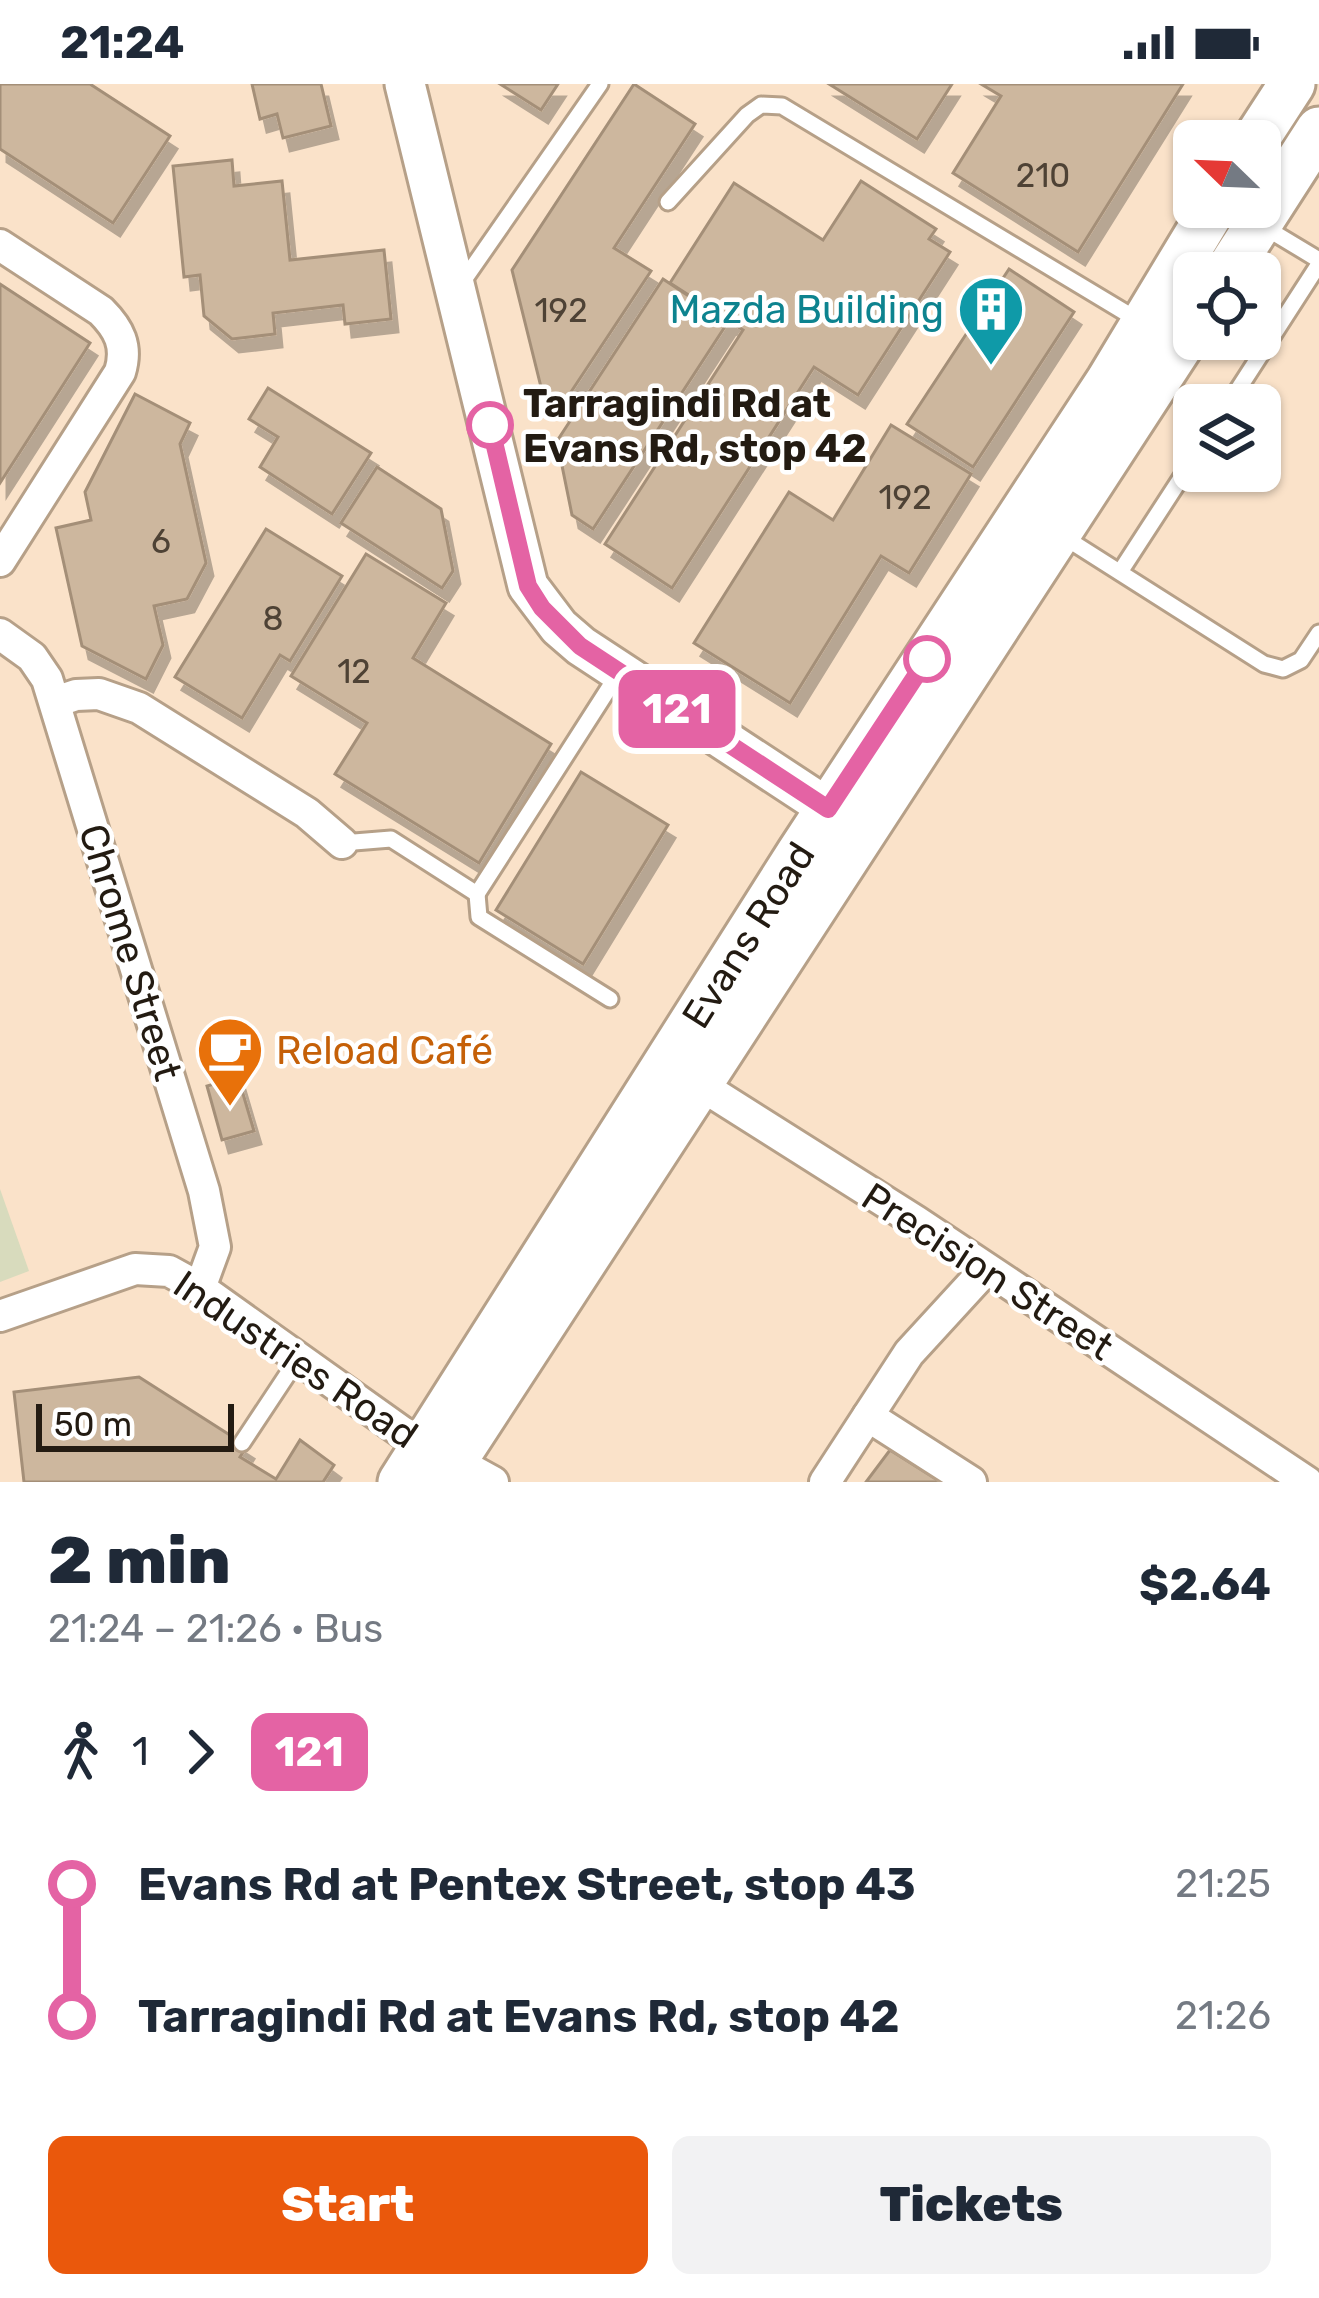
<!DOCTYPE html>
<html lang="en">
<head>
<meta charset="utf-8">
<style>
  :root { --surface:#fff; --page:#f2f2f3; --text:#1f2937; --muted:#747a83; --accent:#ea580c }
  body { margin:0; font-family:Rubik,sans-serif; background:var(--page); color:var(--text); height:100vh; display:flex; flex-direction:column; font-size:45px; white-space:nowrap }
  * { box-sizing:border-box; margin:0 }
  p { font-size:39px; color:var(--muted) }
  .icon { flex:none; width:66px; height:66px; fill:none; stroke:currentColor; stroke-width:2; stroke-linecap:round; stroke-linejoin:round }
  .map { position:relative; height:1398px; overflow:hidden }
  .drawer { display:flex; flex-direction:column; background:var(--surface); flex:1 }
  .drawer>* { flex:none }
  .badge { padding:0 24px; border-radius:18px; font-size:42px; line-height:78px }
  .needle { width:78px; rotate:293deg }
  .controls { position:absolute; left:1173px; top:36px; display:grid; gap:24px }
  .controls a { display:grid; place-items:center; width:108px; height:108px; border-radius:18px; background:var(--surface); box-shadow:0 3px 9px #0004; font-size:60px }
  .scale { position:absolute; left:36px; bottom:30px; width:198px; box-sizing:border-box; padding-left:12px; border:6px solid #231b12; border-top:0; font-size:33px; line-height:42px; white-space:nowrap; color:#231b12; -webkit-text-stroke:9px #fff; paint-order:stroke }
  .map>.badge { position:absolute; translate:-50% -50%; box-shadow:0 0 0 6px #fff }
  .legs { display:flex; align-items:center; gap:18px; height:132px; padding:0 48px; font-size:39px }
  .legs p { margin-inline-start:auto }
  .head { display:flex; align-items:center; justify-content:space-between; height:204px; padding:0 48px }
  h1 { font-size:66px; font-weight:800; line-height:90px }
  .primary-button { display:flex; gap:24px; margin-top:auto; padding:24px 48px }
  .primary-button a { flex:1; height:138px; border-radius:18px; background:var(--accent); color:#fff; font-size:48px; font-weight:800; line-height:138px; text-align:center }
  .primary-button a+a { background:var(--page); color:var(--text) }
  ul { padding:0 48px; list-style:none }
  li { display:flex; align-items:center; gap:42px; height:132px; font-size:45px }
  li i { display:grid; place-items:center; width:18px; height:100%; margin:0 15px; background:currentColor }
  li i::after { content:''; width:30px; height:30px; margin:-15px; border:9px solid; border-radius:50%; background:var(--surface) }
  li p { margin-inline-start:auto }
  li:first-child i { background:linear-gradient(#0000 50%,currentColor 0) }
  li:last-child i { background:linear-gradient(currentColor 50%,#0000 0) }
  .status { display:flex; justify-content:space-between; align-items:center; height:84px; padding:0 60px; background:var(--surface); direction:ltr }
  .status svg { height:33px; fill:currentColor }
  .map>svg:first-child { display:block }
  .green { fill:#d8dbbd }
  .building { fill:#cdb79e; stroke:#a48f78; stroke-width:3; filter:url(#shadow) }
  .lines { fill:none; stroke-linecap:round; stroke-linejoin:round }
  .service-casing { stroke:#b6a088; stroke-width:21 }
  .minor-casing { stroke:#b6a088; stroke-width:36 }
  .tertiary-casing { stroke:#b6a088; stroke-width:45 }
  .secondary-casing { stroke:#b6a088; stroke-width:51 }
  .service { stroke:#fff; stroke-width:15 }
  .minor { stroke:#fff; stroke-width:30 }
  .tertiary { stroke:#fff; stroke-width:39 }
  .secondary { stroke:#fff; stroke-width:45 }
  .line-1-casing { stroke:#fff; stroke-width:27 }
  .line-1 { stroke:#e463a4; stroke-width:18 }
  .stop-1-dot { fill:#fff; stroke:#e463a4; stroke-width:6 }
  .labels { text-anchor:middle; stroke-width:9; stroke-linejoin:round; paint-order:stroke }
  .number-label { font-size:33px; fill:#4e4235 }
  .culture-label { font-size:39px; fill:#0d838f; stroke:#fff; text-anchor:end }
  .stop-label { font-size:39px; font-weight:bold; fill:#231b12; stroke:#fff; text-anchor:start }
  .street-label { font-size:39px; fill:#231b12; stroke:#fff }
  .food-label { font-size:39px; fill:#c56008; stroke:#fff; text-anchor:start }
</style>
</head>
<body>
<div class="status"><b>21:24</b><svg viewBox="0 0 49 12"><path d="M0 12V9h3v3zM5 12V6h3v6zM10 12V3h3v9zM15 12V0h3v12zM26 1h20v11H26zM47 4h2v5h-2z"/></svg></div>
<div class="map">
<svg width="1319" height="1398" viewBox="0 0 1319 1398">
  <defs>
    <filter id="shadow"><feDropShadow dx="7" dy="13" stdDeviation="0" flood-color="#0004"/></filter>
  </defs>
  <rect width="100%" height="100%" fill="#fae2c9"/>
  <polygon class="green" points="0,1105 29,1187 0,1198"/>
  <g class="building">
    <polygon points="0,0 90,0 170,52 113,139 0,65"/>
    <polygon points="252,0 321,0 331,42 283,54 277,30 260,35"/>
    <polygon points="500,0 558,0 541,26"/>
    <polygon points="634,0 695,40 614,164 651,187 561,323 543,311 512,186"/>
    <polygon points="829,0 952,0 917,55"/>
    <polygon points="981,0 1183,0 1078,168 953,89 1001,12"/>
    <polygon points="232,76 234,102 282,97 290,176 384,166 391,235 345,240 343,221 273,229 275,250 232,255 204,232 200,191 184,193 173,82"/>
    <polygon points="861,97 936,145 929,155 950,168 858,311 814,283 672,504 605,460 743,246 670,199 734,99 823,156"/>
    <polygon points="1009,185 1074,228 973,383 907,340"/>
    <polygon points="663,195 728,238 593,445 572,431 557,357"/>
    <polygon points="0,200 90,259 0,399"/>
    <polygon points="268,304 371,369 332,430 260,383 278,353 249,335"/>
    <polygon points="135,310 190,339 180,360 206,479 187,515 154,522 163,561 146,595 82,562 56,444 91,436 85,408"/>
    <polygon points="891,341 971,390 909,489 881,472 790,619 694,559 789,408 833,436"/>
    <polygon points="377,383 441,425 453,487 442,504 341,439"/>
    <polygon points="266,445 342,492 290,577 280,571 242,634 175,593"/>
    <polygon points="366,470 446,519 413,574 551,660 479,779 335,690 367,639 291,592"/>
    <polygon points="581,688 668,741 583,880 496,826"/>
    <polygon points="238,993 254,1047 222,1056 207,1002"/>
    <polygon points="139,1293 247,1362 240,1373 276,1395 300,1356 334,1381 323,1398 24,1398 14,1308"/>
    <polygon points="890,1366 941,1398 866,1398"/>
  </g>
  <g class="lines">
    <g class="service-casing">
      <g id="service">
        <polyline points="668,118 747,31 761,21 782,22 1141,238"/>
        <polyline points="1261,141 1319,176"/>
        <polyline points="459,203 600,0"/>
        <polyline points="1228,321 1319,180"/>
        <polyline points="1064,453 1264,580 1283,585 1301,576 1319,549"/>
        <polyline points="1120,488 1194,374"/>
        <polyline points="342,759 391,755 477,810 618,590"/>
        <polyline points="477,810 479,833 610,915"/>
        <polyline points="242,1359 297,1276"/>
      </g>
    </g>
    <g class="minor-casing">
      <g id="minor">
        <path d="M0,161L101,227C119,245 128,262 120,288L0,477"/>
        <polyline points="0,550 32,573 47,595 204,1107 215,1163 200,1204"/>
        <polyline points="55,618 76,611 99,610 139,624 307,729 342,759"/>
        <polyline points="683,990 917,1138 1307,1398"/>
        <polyline points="0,1232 135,1185 169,1187 200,1204 402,1348 493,1398"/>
        <polyline points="868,1332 971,1398"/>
        <polyline points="825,1398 909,1269 986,1185"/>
      </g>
    </g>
    <g class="tertiary-casing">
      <polyline id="tertiary" points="405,0 528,502 559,543 581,562 855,742"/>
    </g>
    <g class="secondary-casing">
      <g id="secondary">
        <polyline points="1255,57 1292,0"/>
        <polyline points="1227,189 1319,46"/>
        <path id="s1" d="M401,1398L799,770L1109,297L1214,123"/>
        <polyline points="440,1398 1194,240"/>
      </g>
    </g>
    <use href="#service" class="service"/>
    <use href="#minor" class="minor"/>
    <use href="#tertiary" class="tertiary"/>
    <use href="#secondary" class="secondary"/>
  </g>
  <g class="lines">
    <g class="line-1-casing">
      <polyline id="line-1" points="490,341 528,502 542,524 580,562 828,725 927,575"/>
    </g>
    <use href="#line-1" class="line-1"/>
  </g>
  <defs>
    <g id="building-pin" transform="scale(3.45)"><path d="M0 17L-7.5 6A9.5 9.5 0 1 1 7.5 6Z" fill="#0f9aa8" stroke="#fff"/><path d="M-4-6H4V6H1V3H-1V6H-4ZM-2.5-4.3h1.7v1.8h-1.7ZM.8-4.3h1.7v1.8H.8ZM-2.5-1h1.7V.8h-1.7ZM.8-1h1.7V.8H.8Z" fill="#fff"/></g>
    <g id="cafe-pin" transform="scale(3.45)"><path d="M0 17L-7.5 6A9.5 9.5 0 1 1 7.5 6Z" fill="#e8710a" stroke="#fff"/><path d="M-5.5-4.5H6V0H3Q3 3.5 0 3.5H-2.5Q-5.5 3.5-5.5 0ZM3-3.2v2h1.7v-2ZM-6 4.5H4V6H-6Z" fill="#fff"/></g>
  </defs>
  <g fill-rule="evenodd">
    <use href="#building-pin" x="991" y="225"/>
    <use href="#cafe-pin" x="230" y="966"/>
  </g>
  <g class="stop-1-dot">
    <circle cx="490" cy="341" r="21"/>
    <circle cx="927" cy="575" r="21"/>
  </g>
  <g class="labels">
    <g class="number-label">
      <text x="1043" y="103">210</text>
      <text x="561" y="238">192</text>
      <text x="905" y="425">192</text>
      <text x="161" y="469">6</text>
      <text x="273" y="546">8</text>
      <text x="354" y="599">12</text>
    </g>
    <g class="culture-label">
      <text x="944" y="239">Mazda Building</text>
    </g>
    <g class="stop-label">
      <text x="523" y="333">Tarragindi Rd at<tspan x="523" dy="45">Evans Rd, stop 42</tspan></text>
    </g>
    <g class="street-label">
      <text dy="14" stroke="none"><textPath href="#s1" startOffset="648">Evans Road</textPath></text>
      <text transform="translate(131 868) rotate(73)" y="14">Chrome Street</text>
      <text transform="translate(988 1187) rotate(33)" y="14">Precision Street</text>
      <text transform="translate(296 1275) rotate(34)" y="14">Industries Road</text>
    </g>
    <g class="food-label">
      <text x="276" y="980">Reload Café</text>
    </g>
  </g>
</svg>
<div class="controls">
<a><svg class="needle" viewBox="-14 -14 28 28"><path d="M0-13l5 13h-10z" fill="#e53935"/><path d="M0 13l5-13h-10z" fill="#747a83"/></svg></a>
<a><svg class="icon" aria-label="locate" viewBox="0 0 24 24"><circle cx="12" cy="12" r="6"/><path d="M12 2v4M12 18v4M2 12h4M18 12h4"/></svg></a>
<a><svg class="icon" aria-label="layers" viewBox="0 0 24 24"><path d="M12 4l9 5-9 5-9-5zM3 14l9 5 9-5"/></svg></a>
</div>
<div class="scale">50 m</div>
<b class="badge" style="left:677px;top:625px;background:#e463a4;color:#fff">121</b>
</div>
<section class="drawer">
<div class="head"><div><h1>2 min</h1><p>21:24 – 21:26 · Bus</p></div><b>$2.64</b></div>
<div class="legs"><svg class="icon" aria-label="walk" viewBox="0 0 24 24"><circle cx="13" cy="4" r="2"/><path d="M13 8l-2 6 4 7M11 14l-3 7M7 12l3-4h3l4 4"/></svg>1<svg class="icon" aria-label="forward" viewBox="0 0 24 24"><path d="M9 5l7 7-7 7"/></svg><b class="badge" style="background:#e463a4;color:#fff">121</b></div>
<ul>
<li><i style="color:#e463a4"></i><b>Evans Rd at Pentex Street, stop 43</b><p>21:25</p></li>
<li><i style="color:#e463a4"></i><b>Tarragindi Rd at Evans Rd, stop 42</b><p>21:26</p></li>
</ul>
<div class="primary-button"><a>Start</a><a>Tickets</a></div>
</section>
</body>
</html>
